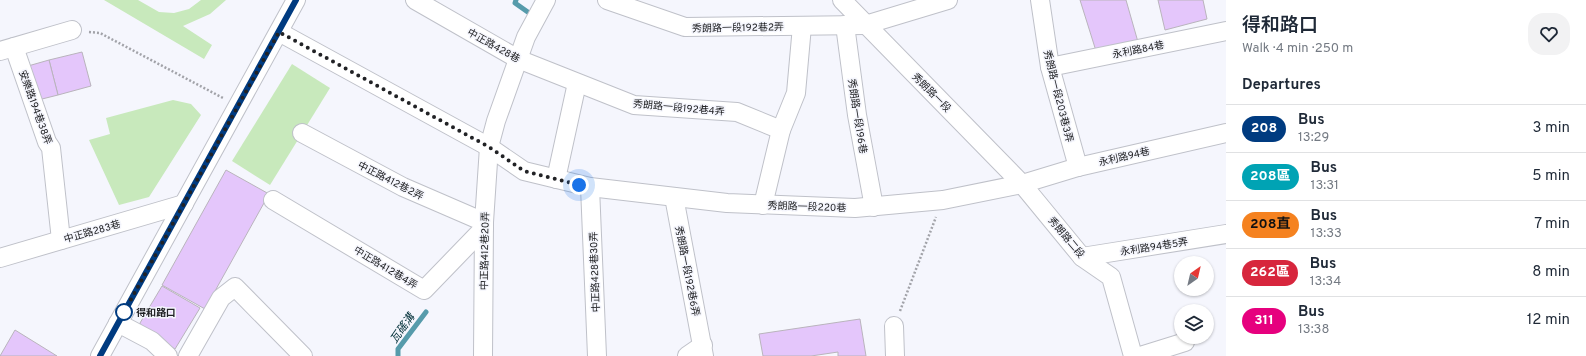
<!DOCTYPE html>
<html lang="en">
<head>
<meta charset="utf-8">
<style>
  :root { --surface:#fff; --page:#f2f2f3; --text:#1f2937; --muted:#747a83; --line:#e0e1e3 }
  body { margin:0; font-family:Overpass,"Noto Sans TC",sans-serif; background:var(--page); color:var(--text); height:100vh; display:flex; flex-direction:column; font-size:15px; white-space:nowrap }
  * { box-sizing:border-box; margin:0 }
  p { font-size:13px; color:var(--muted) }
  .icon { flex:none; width:22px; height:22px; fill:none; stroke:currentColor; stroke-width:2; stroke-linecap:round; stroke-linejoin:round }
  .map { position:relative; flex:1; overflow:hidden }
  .drawer { display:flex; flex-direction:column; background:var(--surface); width:360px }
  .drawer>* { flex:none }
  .badge { padding:0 8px; border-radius:13px; font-size:14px; line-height:26px }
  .needle { width:26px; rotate:34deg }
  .fabs { position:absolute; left:1174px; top:256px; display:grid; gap:8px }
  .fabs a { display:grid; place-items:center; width:40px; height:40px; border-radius:50%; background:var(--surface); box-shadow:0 1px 3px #0004; font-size:20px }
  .you { position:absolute; width:20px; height:20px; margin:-10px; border:3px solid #fff; border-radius:50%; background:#1a73e8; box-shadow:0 0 0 6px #1a73e833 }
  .map>.badge { position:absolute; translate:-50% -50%; box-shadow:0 0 0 2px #fff }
  h2 { padding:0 16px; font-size:15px; line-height:36px }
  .round { display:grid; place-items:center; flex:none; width:42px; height:42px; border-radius:16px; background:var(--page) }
  .summary { display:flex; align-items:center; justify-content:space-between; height:68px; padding:0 16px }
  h1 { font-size:19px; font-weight:600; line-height:30px }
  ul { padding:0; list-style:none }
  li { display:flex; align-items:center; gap:12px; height:48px; padding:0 16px; border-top:1px solid var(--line) }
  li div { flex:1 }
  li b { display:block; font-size:15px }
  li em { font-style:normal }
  li .badge { min-width:44px; font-weight:700; text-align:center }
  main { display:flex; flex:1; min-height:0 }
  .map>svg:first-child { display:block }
  .green { fill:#c8e9bc }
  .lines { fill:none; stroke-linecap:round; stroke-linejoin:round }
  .stream { stroke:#569bab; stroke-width:5 }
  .building { fill:#e4c6fb; stroke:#b9b4bc }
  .minor-casing { stroke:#bfc1c9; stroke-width:20 }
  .path { stroke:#a2a3a9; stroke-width:2.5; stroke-dasharray:2 2; stroke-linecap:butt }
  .minor { stroke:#fff; stroke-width:18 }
  .line-casing { stroke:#fff; stroke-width:9 }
  .line { stroke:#003b80; stroke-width:6 }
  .walk { stroke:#212225; stroke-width:4; stroke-dasharray:0 7.2 }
  .stop-dot { fill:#fff; stroke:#003b80; stroke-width:2 }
  .labels { text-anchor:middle; stroke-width:3; stroke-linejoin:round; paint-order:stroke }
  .street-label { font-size:10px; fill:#212225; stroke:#f5f6fd }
  .stop-label { font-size:10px; font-weight:bold; fill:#212225; stroke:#f5f6fd; text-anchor:start }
  .water-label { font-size:11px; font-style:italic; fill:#002f38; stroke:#f5f6fd }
</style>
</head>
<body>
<main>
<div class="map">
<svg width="1226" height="356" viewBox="0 0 1226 356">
  <rect width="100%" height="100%" fill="#f5f6fd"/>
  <g class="green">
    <polygon points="104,0 138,0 159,12 174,13 189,9 201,0 226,0 210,14 183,26 212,45 204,59"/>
    <polygon points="292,64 330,88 270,185 232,161"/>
    <polygon points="173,100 191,104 201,115 149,197 119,205 89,140 110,134 106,118"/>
  </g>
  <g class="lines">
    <g class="stream">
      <polyline points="516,0 515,3 532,15"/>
      <polyline points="398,356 398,349 426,312"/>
    </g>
  </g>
  <g class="building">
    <polygon points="1080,0 1126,0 1138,42 1096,51"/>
    <polygon points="1158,0 1203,0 1207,19 1165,30"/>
    <polygon points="82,52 91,86 58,95 49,60"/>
    <polygon points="49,60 58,95 38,100 28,66"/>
    <polygon points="226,170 269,194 205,309 162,285"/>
    <polygon points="162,286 200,308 175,349 142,331 140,323"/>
    <polygon points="860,319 866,356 838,356 838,352 811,356 763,356 759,334"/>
    <polygon points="15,330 57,356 0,356"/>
  </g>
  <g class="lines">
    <g class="minor-casing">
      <g id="minor">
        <polyline points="415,0 518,59 634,105 737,112 781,130"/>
        <polyline points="607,0 685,27 865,25 948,0"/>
        <polyline points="842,0 1022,184 1082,257 1111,277 1133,356"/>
        <polyline points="1040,0 1050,67 1078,167"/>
        <polyline points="845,25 857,115 874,207"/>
        <polyline points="279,32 489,147 524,171 590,187 727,203 855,208 943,200 1022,184 1078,167 1226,133"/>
        <polyline points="14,47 47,142 51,148 61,240"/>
        <polyline points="0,51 72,30"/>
        <polyline points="1050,67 1226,31"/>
        <polyline points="302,133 403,187 484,222"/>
        <polyline points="556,179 577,83"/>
        <polyline points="590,187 597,356"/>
        <polyline points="674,197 704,356"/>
        <polyline points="273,200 424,290 484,228"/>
        <polyline points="763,205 781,130 796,93 802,26"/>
        <polyline points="1082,257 1226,234"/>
        <polyline points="0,258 184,204"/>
        <polyline points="118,323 152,341 168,356"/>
        <polyline points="894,326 895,356"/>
        <polyline points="100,356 296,0"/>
        <polyline points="188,356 221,298 235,287 303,356"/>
        <polyline points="483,356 484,222 489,147 496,121 526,37 546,0"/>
        <polyline points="687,356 703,345"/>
        <polyline points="1140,356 1185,342"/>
      </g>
    </g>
    <g class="path">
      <polyline points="89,32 100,33 223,98"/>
      <polyline points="900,311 936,217"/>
    </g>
    <use href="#minor" class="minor"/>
  </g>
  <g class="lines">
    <g class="line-casing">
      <polyline id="line" points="100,356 296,0"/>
    </g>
    <use href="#line" class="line"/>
    <polyline class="walk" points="124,312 279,32 489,147 524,171 579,185"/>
  </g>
  <circle class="stop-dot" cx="124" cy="312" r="8"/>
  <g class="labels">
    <g class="street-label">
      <text transform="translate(738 27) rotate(-1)" y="4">秀朗路一段192巷2弄</text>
      <text transform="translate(494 45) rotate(29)" y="4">中正路428巷</text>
      <text transform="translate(1138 49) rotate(-11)" y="4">永利路84巷</text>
      <text transform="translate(932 92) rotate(45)" y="4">秀朗路一段</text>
      <text transform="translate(1059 96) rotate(76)" y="4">秀朗路一段203巷3弄</text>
      <text transform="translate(36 107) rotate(70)" y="4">安樂路194巷38弄</text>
      <text transform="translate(679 107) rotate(5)" y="4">秀朗路一段192巷4弄</text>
      <text transform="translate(858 116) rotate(81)" y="4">秀朗路一段196巷</text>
      <text transform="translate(1124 156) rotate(-13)" y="4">永利路94巷</text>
      <text transform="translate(391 180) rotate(27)" y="4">中正路412巷2弄</text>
      <text transform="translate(807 206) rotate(2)" y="4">秀朗路一段220巷</text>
      <text transform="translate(92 231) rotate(-16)" y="4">中正路283巷</text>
      <text transform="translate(1067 237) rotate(50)" y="4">秀朗路二段</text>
      <text transform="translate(1154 246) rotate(-9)" y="4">永利路94巷5弄</text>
      <text transform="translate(484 251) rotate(-89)" y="4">中正路412巷20弄</text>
      <text transform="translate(386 267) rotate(31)" y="4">中正路412巷4弄</text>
      <text transform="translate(688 271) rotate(79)" y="4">秀朗路一段192巷6弄</text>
      <text transform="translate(594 272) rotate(-92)" y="4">中正路428巷30弄</text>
    </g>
    <g class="stop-label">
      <text x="136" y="316">得和路口</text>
    </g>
    <g class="water-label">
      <text transform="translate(402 328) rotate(-55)" y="4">瓦磘溝</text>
    </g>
  </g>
</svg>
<div class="fabs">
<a><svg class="needle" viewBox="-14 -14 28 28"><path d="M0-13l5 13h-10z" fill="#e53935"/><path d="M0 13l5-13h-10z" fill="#747a83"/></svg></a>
<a><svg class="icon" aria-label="layers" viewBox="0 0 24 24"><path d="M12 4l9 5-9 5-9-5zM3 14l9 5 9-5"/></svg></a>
</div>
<div class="you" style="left:579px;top:185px"></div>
</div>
<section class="drawer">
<div class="summary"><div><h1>得和路口</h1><p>Walk · 4 min · 250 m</p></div><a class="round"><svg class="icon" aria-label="heart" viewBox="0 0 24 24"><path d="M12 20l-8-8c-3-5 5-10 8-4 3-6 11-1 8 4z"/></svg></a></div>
<h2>Departures</h2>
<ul>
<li><span class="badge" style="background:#003b80;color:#fff">208</span><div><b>Bus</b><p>13:29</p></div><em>3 min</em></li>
<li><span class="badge" style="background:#00a3b4;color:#fff">208區</span><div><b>Bus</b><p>13:31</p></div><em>5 min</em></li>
<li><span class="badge" style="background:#f58220;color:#111">208直</span><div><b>Bus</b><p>13:33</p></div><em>7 min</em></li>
<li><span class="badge" style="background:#d7263d;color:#fff">262區</span><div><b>Bus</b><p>13:34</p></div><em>8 min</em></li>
<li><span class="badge" style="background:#e6007e;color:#fff">311</span><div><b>Bus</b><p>13:38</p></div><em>12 min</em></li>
</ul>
</section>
</main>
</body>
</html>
